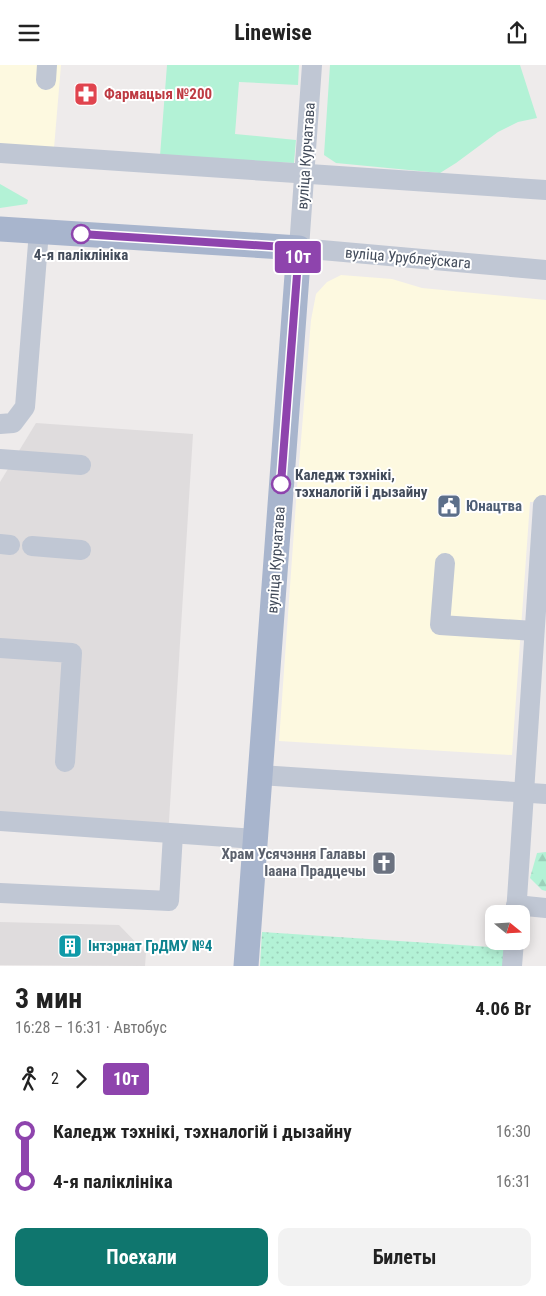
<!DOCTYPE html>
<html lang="ru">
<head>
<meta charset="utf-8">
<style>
  :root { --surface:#fff; --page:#f2f2f2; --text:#222; --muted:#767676; --accent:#0f766e }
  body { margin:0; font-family:"Roboto Condensed",sans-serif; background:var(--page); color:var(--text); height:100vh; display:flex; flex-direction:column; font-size:19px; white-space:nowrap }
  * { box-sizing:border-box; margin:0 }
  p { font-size:16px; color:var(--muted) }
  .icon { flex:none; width:28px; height:28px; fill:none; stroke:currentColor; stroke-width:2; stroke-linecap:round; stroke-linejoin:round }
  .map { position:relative; height:901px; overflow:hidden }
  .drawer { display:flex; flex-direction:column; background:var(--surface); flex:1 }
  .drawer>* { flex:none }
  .badge { padding:0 10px; border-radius:4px; font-size:18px; line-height:32px }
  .needle { width:32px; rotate:108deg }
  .controls { position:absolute; left:485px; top:840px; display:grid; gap:10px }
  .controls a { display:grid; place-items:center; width:45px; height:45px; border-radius:10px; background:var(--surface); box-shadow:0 2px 12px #0003; font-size:25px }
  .map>.badge { position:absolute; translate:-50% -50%; box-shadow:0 0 0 2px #fff }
  .legs { display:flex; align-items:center; gap:8px; height:55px; padding:0 15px; font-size:16px }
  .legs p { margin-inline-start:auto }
  .head { display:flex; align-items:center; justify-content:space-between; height:85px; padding:0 15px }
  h1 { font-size:28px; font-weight:700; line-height:38px }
  .button { display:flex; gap:10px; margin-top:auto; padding:10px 15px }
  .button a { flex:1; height:58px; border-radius:10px; background:var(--accent); color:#fff; font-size:20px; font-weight:700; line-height:58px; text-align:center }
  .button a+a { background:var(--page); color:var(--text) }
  ul { padding:0 15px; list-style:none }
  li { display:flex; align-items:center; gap:18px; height:50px; font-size:19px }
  li i { display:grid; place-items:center; width:8px; height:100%; margin:0 6px; background:currentColor }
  li i::after { content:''; width:12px; height:12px; margin:-6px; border:4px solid; border-radius:50%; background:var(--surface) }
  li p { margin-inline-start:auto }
  li:first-child i { background:linear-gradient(#0000 50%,currentColor 0) }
  li:last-child i { background:linear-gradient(currentColor 50%,#0000 0) }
  header { display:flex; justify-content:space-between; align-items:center; height:65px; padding:0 15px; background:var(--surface); font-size:22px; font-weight:700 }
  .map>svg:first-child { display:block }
  .commercial { fill:#fdf9e0 }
  .education { fill:#dfdcdd }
  .grass { fill:#b3f2d6 }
  .forest { fill:url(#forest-firs) }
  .park { fill:url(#park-dots) }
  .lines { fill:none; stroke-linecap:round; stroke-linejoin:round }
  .minor { stroke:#c0c7d4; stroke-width:20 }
  .major { stroke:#a8b5cd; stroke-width:25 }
  .line-1-casing { stroke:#fff; stroke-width:11 }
  .line-1 { stroke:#8e44ad; stroke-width:8 }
  .stop-1-dot { fill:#fff; stroke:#8e44ad; stroke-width:2.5 }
  .labels { text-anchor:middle; stroke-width:4; stroke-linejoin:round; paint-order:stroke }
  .health-label { font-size:15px; font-weight:bold; fill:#be3a42; stroke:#fff; text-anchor:start }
  .street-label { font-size:15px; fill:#424b5a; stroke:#fff }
  .stop-label { font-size:15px; font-weight:bold; fill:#424b5a; stroke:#fff }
  .service-label { font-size:15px; font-weight:bold; fill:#4e5e75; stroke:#fff; text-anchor:start }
  .worship-label { font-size:15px; font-weight:bold; fill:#5b616d; stroke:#fff; text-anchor:end }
  .culture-label { font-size:15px; font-weight:bold; fill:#0d838f; stroke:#fff; text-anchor:start }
</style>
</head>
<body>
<header><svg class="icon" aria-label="menu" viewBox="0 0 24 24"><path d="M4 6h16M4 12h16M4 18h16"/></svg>Linewise<svg class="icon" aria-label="share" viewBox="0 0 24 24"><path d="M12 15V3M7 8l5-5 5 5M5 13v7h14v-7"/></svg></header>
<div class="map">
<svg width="546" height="901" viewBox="0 0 546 901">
  <defs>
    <pattern id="forest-firs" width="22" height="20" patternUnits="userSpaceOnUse" patternTransform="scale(1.25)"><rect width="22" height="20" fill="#b3f2d6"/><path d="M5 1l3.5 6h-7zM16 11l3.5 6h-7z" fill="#9bd1ba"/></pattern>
    <pattern id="park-dots" width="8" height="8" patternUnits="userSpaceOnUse" patternTransform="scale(1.25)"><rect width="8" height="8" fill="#b3f2d6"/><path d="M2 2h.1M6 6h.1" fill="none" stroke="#9bd1ba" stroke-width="1.8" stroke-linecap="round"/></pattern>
  </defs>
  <rect width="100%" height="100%" fill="#eeebeb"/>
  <g class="commercial">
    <polygon points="0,0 61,0 53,95 0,92"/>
    <polygon points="341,210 392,214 422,223 546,235 546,437 530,437 512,690 279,676 297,423 311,255 316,229 327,217"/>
  </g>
  <g class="education">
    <polygon points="36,358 193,369 168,772 0,760 0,417"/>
    <polygon points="0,857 119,860 146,888 145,901 0,900"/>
  </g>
  <g class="grass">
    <polygon points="167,0 299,0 298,20 239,17 235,69 296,75 294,98 160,91"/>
    <polygon points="330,0 520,0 537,53 518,57 498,67 456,98 440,108 336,98 324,90"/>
    <polygon points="0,119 28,135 27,139 0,143"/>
  </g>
  <polygon class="forest" points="546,787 546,826 542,825 530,813 537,788"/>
  <polygon class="park" points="262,867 506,883 505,901 260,901"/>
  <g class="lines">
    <g class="minor">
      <polyline points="312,0 299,183 546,205"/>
      <polyline points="46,15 47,0"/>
      <polyline points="0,88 546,125"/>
      <polyline points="0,359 13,358 25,342 39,166"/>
      <polyline points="0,394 81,400"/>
      <polyline points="0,479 10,480"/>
      <polyline points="32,481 81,485"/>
      <polyline points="445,498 440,560 534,566"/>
      <polyline points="0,583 72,588 65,697"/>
      <polyline points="260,710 546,729"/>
      <polyline points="0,756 255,774"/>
      <polyline points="0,828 169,836 173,769"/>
      <polyline points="516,840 546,843"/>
      <path d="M516,849C526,713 533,576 543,440L546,441"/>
      <polyline points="512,901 514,876"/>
    </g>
    <polyline class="major" points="0,164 299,183 246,901"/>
  </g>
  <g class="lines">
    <g class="line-1-casing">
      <polyline id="line-1" points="81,169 299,183 281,419"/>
    </g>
    <use href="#line-1" class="line-1"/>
  </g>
  <defs>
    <g id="pharmacy-square" transform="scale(1.25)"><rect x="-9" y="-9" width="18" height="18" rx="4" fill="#e0444e" stroke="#fff"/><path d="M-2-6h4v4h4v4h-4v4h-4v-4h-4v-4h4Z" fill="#fff"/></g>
    <g id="civic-square" transform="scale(1.25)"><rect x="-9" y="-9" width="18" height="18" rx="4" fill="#5c6f8a" stroke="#fff"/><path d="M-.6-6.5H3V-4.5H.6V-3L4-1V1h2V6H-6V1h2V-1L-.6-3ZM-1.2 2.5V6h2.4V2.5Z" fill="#fff"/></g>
    <g id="church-square" transform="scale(1.25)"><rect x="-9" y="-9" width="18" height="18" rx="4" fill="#6b7280" stroke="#fff"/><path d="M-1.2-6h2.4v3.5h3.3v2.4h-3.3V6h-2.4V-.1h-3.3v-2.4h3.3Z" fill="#fff"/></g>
    <g id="building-square" transform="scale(1.25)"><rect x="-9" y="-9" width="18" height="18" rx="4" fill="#0f9aa8" stroke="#fff"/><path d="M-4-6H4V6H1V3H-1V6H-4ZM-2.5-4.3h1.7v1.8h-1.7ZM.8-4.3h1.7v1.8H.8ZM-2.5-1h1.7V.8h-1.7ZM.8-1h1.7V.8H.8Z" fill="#fff"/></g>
  </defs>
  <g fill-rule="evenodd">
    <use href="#pharmacy-square" x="86" y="29"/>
    <use href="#civic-square" x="449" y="441"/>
    <use href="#church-square" x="384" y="798"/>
    <use href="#building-square" x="70" y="881"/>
  </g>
  <g class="stop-1-dot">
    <circle cx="81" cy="169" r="9"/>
    <circle cx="281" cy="419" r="9"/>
  </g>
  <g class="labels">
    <g class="health-label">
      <text x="104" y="34">Фармацыя №200</text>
    </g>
    <g class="street-label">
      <text transform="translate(306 91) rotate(-86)" y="5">вуліца Курчатава</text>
      <text transform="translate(408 193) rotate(5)" y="5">вуліца Урублеўскага</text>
      <text transform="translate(276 495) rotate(-86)" y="5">вуліца Курчатава</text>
    </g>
    <g class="stop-label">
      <text x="81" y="195">4-я паліклініка</text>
      <text x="295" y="415" text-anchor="start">Каледж тэхнікі,<tspan x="295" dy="17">тэхналогій і дызайну</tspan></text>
    </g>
    <g class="service-label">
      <text x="466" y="446">Юнацтва</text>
    </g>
    <g class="worship-label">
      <text x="366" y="794">Храм Усячэння Галавы<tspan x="366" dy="17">Іаана Прадцечы</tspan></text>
    </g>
    <g class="culture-label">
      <text x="88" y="886">Інтэрнат ГрДМУ №4</text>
    </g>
  </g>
</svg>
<div class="controls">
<a><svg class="needle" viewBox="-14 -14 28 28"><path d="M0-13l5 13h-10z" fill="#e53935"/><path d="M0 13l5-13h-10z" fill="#767676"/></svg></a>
</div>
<b class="badge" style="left:298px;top:192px;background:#8e44ad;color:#fff">10т</b>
</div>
<section class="drawer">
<div class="head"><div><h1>3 мин</h1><p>16:28 – 16:31 · Автобус</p></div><b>4.06 Br</b></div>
<div class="legs"><svg class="icon" aria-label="walk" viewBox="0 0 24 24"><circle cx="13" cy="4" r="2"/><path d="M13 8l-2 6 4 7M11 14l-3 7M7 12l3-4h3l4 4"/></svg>2<svg class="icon" aria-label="forward" viewBox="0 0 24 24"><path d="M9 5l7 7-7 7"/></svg><b class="badge" style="background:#8e44ad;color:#fff">10т</b></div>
<ul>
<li><i style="color:#8e44ad"></i><b>Каледж тэхнікі, тэхналогій і дызайну</b><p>16:30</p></li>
<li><i style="color:#8e44ad"></i><b>4-я паліклініка</b><p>16:31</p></li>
</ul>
<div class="button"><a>Поехали</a><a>Билеты</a></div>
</section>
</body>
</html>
